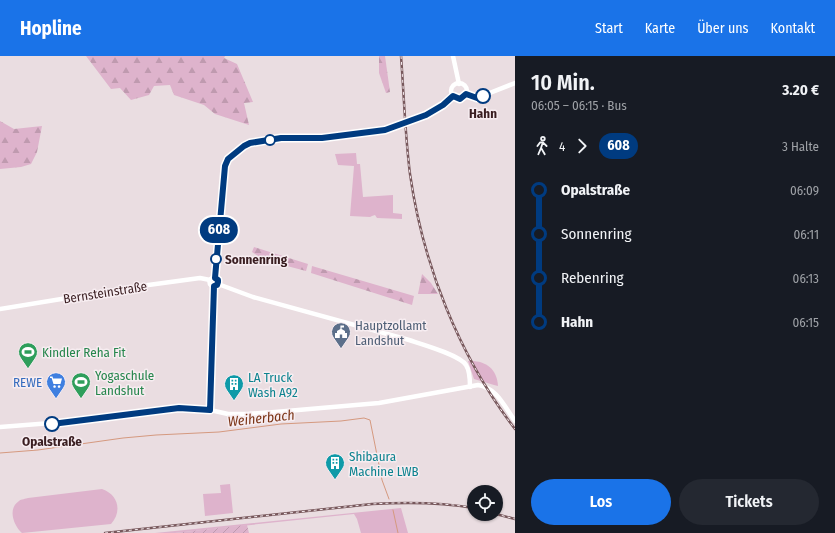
<!DOCTYPE html>
<html lang="de">
<head>
<meta charset="utf-8">
<style>
  :root { --surface:#171b24; --page:#242831; --text:#f1f3f6; --muted:#9ea1a6; --accent:#1a73e8 }
  body { margin:0; font-family:"Fira Sans Condensed",sans-serif; background:var(--page); color:var(--text); height:100vh; display:flex; flex-direction:column; font-size:15px; white-space:nowrap }
  * { box-sizing:border-box; margin:0 }
  p { font-size:13px; color:var(--muted) }
  .icon { flex:none; width:22px; height:22px; fill:none; stroke:currentColor; stroke-width:2; stroke-linecap:round; stroke-linejoin:round }
  .map { position:relative; flex:1; overflow:hidden }
  .drawer { display:flex; flex-direction:column; background:var(--surface); width:320px }
  .drawer>* { flex:none }
  .badge { padding:0 8px; border-radius:13px; font-size:14px; line-height:26px }
  .buttons { position:absolute; left:467px; top:429px; display:grid; gap:8px }
  .buttons a { display:grid; place-items:center; width:36px; height:36px; border-radius:50%; background:var(--surface); box-shadow:0 1px 3px #0004; font-size:20px }
  .map>.badge { position:absolute; translate:-50% -50%; box-shadow:0 0 0 2px #fff }
  .legs { display:flex; align-items:center; gap:6px; height:44px; padding:0 16px; font-size:13px }
  .legs p { margin-inline-start:auto }
  .head { display:flex; align-items:center; justify-content:space-between; height:68px; padding:0 16px }
  h1 { font-size:22px; font-weight:600; line-height:30px }
  .primary-button { display:flex; gap:8px; margin-top:auto; padding:8px 16px }
  .primary-button a { flex:1; height:46px; border-radius:24px; background:var(--accent); color:#fff; font-size:16px; font-weight:600; line-height:46px; text-align:center }
  .primary-button a+a { background:var(--page); color:var(--text) }
  ul { padding:0 16px; list-style:none }
  li { display:flex; align-items:center; gap:14px; height:44px; font-size:15px }
  li i { display:grid; place-items:center; width:6px; height:100%; margin:0 5px; background:currentColor }
  li i::after { content:''; width:10px; height:10px; margin:-5px; border:3px solid; border-radius:50%; background:var(--surface) }
  li p { margin-inline-start:auto }
  li:first-child i { background:linear-gradient(#0000 50%,currentColor 0) }
  li:last-child i { background:linear-gradient(currentColor 50%,#0000 0) }
  header { display:flex; align-items:center; gap:24px; box-sizing:border-box; height:56px; padding:0 20px; background:var(--accent); color:#fff }
  header strong { font-size:19px }
  nav { display:flex; gap:22px; margin-inline-start:auto; font-size:14px }
  main { display:flex; flex:1; min-height:0 }
  .map>svg:first-child { display:block }
  .grass { fill:#deb3cc }
  .forest { fill:url(#forest-firs) }
  .garden { fill:url(#garden-furrows) }
  .lines { fill:none; stroke-linecap:round; stroke-linejoin:round }
  .stream { stroke:#d5997f; stroke-width:1 }
  .tertiary { stroke:#fff; stroke-width:4.5 }
  .rail-casing { stroke:#77575b; stroke-width:2.5 }
  .rail { stroke:#f7edf1; stroke-width:1; stroke-dasharray:3; stroke-linecap:butt }
  .line-1-casing { stroke:#fff; stroke-width:9 }
  .line-1 { stroke:#003b80; stroke-width:6 }
  .stop-1-dot { fill:#fff; stroke:#003b80; stroke-width:2 }
  .labels { text-anchor:middle; stroke-width:3; stroke-linejoin:round; paint-order:stroke }
  .stop-label { font-size:13px; font-weight:bold; fill:#3a1e21; stroke:#f7edf1 }
  .street-label { font-size:13px; fill:#3a1e21; stroke:#f7edf1 }
  .service-label { font-size:13px; fill:#4e5e75; stroke:#f7edf1; text-anchor:start }
  .leisure-label { font-size:13px; fill:#27864d; stroke:#f7edf1; text-anchor:start }
  .culture-label { font-size:13px; fill:#0d838f; stroke:#f7edf1; text-anchor:start }
  .shop-label { font-size:13px; fill:#366cbe; stroke:#f7edf1; text-anchor:end }
  .water-label { font-size:14px; font-style:italic; fill:#7a3314; stroke:#f7edf1 }
</style>
</head>
<body>
<header>
<strong>Hopline</strong>
<nav><a>Start</a><a>Karte</a><a>Über uns</a><a>Kontakt</a></nav>
</header>
<main>
<div class="map">
<svg width="515" height="477" viewBox="0 0 515 477">
  <defs>
    <pattern id="forest-firs" width="22" height="20" patternUnits="userSpaceOnUse"><rect width="22" height="20" fill="#deb3cc"/><path d="M5 1l3.5 6h-7zM16 11l3.5 6h-7z" fill="#bf9aaf"/></pattern>
    <pattern id="garden-furrows" width="10" height="10" patternUnits="userSpaceOnUse"><rect width="10" height="10" fill="#deb3cc"/><path d="M-1 1l2-2M0 10L10 0M9 11l2-2" fill="none" stroke="#bf9aaf"/></pattern>
  </defs>
  <rect width="100%" height="100%" fill="#eadde1"/>
  <g class="grass">
    <polygon points="356,97 357,108 360,108 363,141 393,139 393,157 402,158 402,163 377,162 375,159 372,160 370,161 350,160 354,110 338,109 335,98"/>
    <path d="M468,305C485,304 497,312 498,330L494,329L474,323Z"/>
    <polygon points="230,428 233,457 205,460 203,438 221,437 220,429"/>
    <path d="M102,433C119,439 122,456 111,468L22,477C14,470 7,453 19,445C21,443 26,443 28,442Z"/>
    <polygon points="401,452 408,477 361,477 357,463 354,458 175,477 155,477"/>
  </g>
  <g class="forest">
    <polygon points="86,0 225,0 224,2 237,8 253,46 244,47 249,69 215,58 204,49 174,39 170,29 154,30 149,39 131,44 120,32 111,33"/>
    <polygon points="379,0 385,0 390,36 386,37 379,17"/>
    <polygon points="0,65 14,73 42,70 37,96 31,108 21,111 0,113"/>
    <polygon points="254,191 308,208 306,215 264,204 252,196"/>
    <polygon points="312,210 414,240 412,249 311,217"/>
    <polygon points="422,218 431,227 438,238 418,238"/>
  </g>
  <polygon class="garden" points="247,469 249,477 175,477"/>
  <g class="lines">
    <g class="stream">
      <polyline points="0,397 38,394 123,382 156,379 219,376 281,368 341,365 364,362 370,364 382,424 389,443"/>
      <polyline points="393,454 398,477"/>
    </g>
    <g class="tertiary">
      <polyline points="453,0 459,28"/>
      <circle cx="459" cy="35" r="8"/>
      <polyline points="466,38 477,42 515,27"/>
      <circle cx="214" cy="226" r="4.5"/>
      <polyline points="215,222 225,108 228,103 244,90 250,87 281,82 322,82 385,73 426,59 443,49 453,40"/>
      <path d="M218,228L253,241L409,284C421,288 460,299 466,309C470,315 470,324 470,331"/>
      <polyline points="0,253 141,230 200,222 210,224"/>
      <polyline points="210,354 214,230"/>
      <path d="M0,371L64,366L179,352L210,354L228,358H247L275,356L379,347L478,329C497,332 504,350 515,365"/>
    </g>
    <g class="rail-casing">
      <g id="rail">
        <path d="M401,0C404,39 405,79 410,118C423,209 459,300 515,373"/>
        <polyline points="496,458 515,463"/>
        <path d="M105,477L372,448C406,446 440,446 474,452"/>
      </g>
    </g>
    <use href="#rail" class="rail"/>
  </g>
  <g class="lines">
    <g class="line-1-casing">
      <polyline id="line-1" points="52,368 179,352 210,354 214,230 217,229 218,226 218,224 215,222 225,110 228,103 244,90 250,87 281,82 322,82 385,74 426,59 443,49 453,40 460,43 466,38 477,42 483,40"/>
    </g>
    <use href="#line-1" class="line-1"/>
  </g>
  <defs>
    <g id="civic-pin" transform="scale(1)"><path d="M0 17L-7.5 6A9.5 9.5 0 1 1 7.5 6Z" fill="#5c6f8a" stroke="#f7edf1"/><path d="M-.6-6.5H3V-4.5H.6V-3L4-1V1h2V6H-6V1h2V-1L-.6-3ZM-1.2 2.5V6h2.4V2.5Z" fill="#fff"/></g>
    <g id="stadium-pin" transform="scale(1)"><path d="M0 17L-7.5 6A9.5 9.5 0 1 1 7.5 6Z" fill="#2e9e5b" stroke="#f7edf1"/><path d="M0-5a6.5 5 0 1 0 0 10a6.5 5 0 1 0 0-10ZM-3.5-1.8h7v3.6h-7Z" fill="#fff"/></g>
    <g id="supermarket-pin" transform="scale(1)"><path d="M0 17L-7.5 6A9.5 9.5 0 1 1 7.5 6Z" fill="#3f7fe0" stroke="#f7edf1"/><path d="M-6-5.5h2.5l.6 2H6L4.5 2H-2.5L-4.4-4H-6ZM-1.5 3.2a1.3 1.3 0 1 0 .1 0ZM3 3.2a1.3 1.3 0 1 0 .1 0Z" fill="#fff"/></g>
    <g id="building-pin" transform="scale(1)"><path d="M0 17L-7.5 6A9.5 9.5 0 1 1 7.5 6Z" fill="#0f9aa8" stroke="#f7edf1"/><path d="M-4-6H4V6H1V3H-1V6H-4ZM-2.5-4.3h1.7v1.8h-1.7ZM.8-4.3h1.7v1.8H.8ZM-2.5-1h1.7V.8h-1.7ZM.8-1h1.7V.8H.8Z" fill="#fff"/></g>
  </defs>
  <g fill-rule="evenodd">
    <use href="#civic-pin" x="341" y="276"/>
    <use href="#stadium-pin" x="28" y="296"/>
    <use href="#supermarket-pin" x="56" y="326"/>
    <use href="#stadium-pin" x="81" y="326"/>
    <use href="#building-pin" x="234" y="328"/>
    <use href="#building-pin" x="335" y="407"/>
  </g>
  <g class="stop-1-dot">
    <circle cx="483" cy="40" r="7"/>
    <circle cx="270" cy="84" r="5"/>
    <circle cx="216" cy="203" r="5"/>
    <circle cx="52" cy="368" r="7"/>
  </g>
  <g class="labels">
    <g class="stop-label">
      <text x="483" y="62">Hahn</text>
      <text x="225" y="208" text-anchor="start">Sonnenring</text>
      <text x="52" y="390">Opalstraße</text>
    </g>
    <g class="street-label">
      <text transform="translate(105 236) rotate(-9)" y="5">Bernsteinstraße</text>
    </g>
    <g class="service-label">
      <text x="355" y="274">Hauptzollamt<tspan x="355" dy="15">Landshut</tspan></text>
    </g>
    <g class="leisure-label">
      <text x="42" y="301">Kindler Reha Fit</text>
      <text x="95" y="324">Yogaschule<tspan x="95" dy="15">Landshut</tspan></text>
    </g>
    <g class="culture-label">
      <text x="248" y="326">LA Truck<tspan x="248" dy="15">Wash A92</tspan></text>
      <text x="349" y="405">Shibaura<tspan x="349" dy="15">Machine LWB</tspan></text>
    </g>
    <g class="shop-label">
      <text x="42" y="331">REWE</text>
    </g>
    <g class="water-label">
      <text transform="translate(261 362) rotate(-6)" y="5">Weiherbach</text>
    </g>
  </g>
</svg>
<div class="buttons">
<a><svg class="icon" aria-label="locate" viewBox="0 0 24 24"><circle cx="12" cy="12" r="6"/><path d="M12 2v4M12 18v4M2 12h4M18 12h4"/></svg></a>
</div>
<b class="badge" style="left:219px;top:174px;background:#003b80;color:#fff">608</b>
</div>
<section class="drawer">
<div class="head"><div><h1>10 Min.</h1><p>06:05 – 06:15 · Bus</p></div><b>3.20 €</b></div>
<div class="legs"><svg class="icon" aria-label="walk" viewBox="0 0 24 24"><circle cx="13" cy="4" r="2"/><path d="M13 8l-2 6 4 7M11 14l-3 7M7 12l3-4h3l4 4"/></svg>4<svg class="icon" aria-label="forward" viewBox="0 0 24 24"><path d="M9 5l7 7-7 7"/></svg><b class="badge" style="background:#003b80;color:#fff">608</b><p>3 Halte</p></div>
<ul>
<li><i style="color:#003b80"></i><b>Opalstraße</b><p>06:09</p></li>
<li><i style="color:#003b80"></i><span>Sonnenring</span><p>06:11</p></li>
<li><i style="color:#003b80"></i><span>Rebenring</span><p>06:13</p></li>
<li><i style="color:#003b80"></i><b>Hahn</b><p>06:15</p></li>
</ul>
<div class="primary-button"><a>Los</a><a>Tickets</a></div>
</section>
</main>
</body>
</html>
